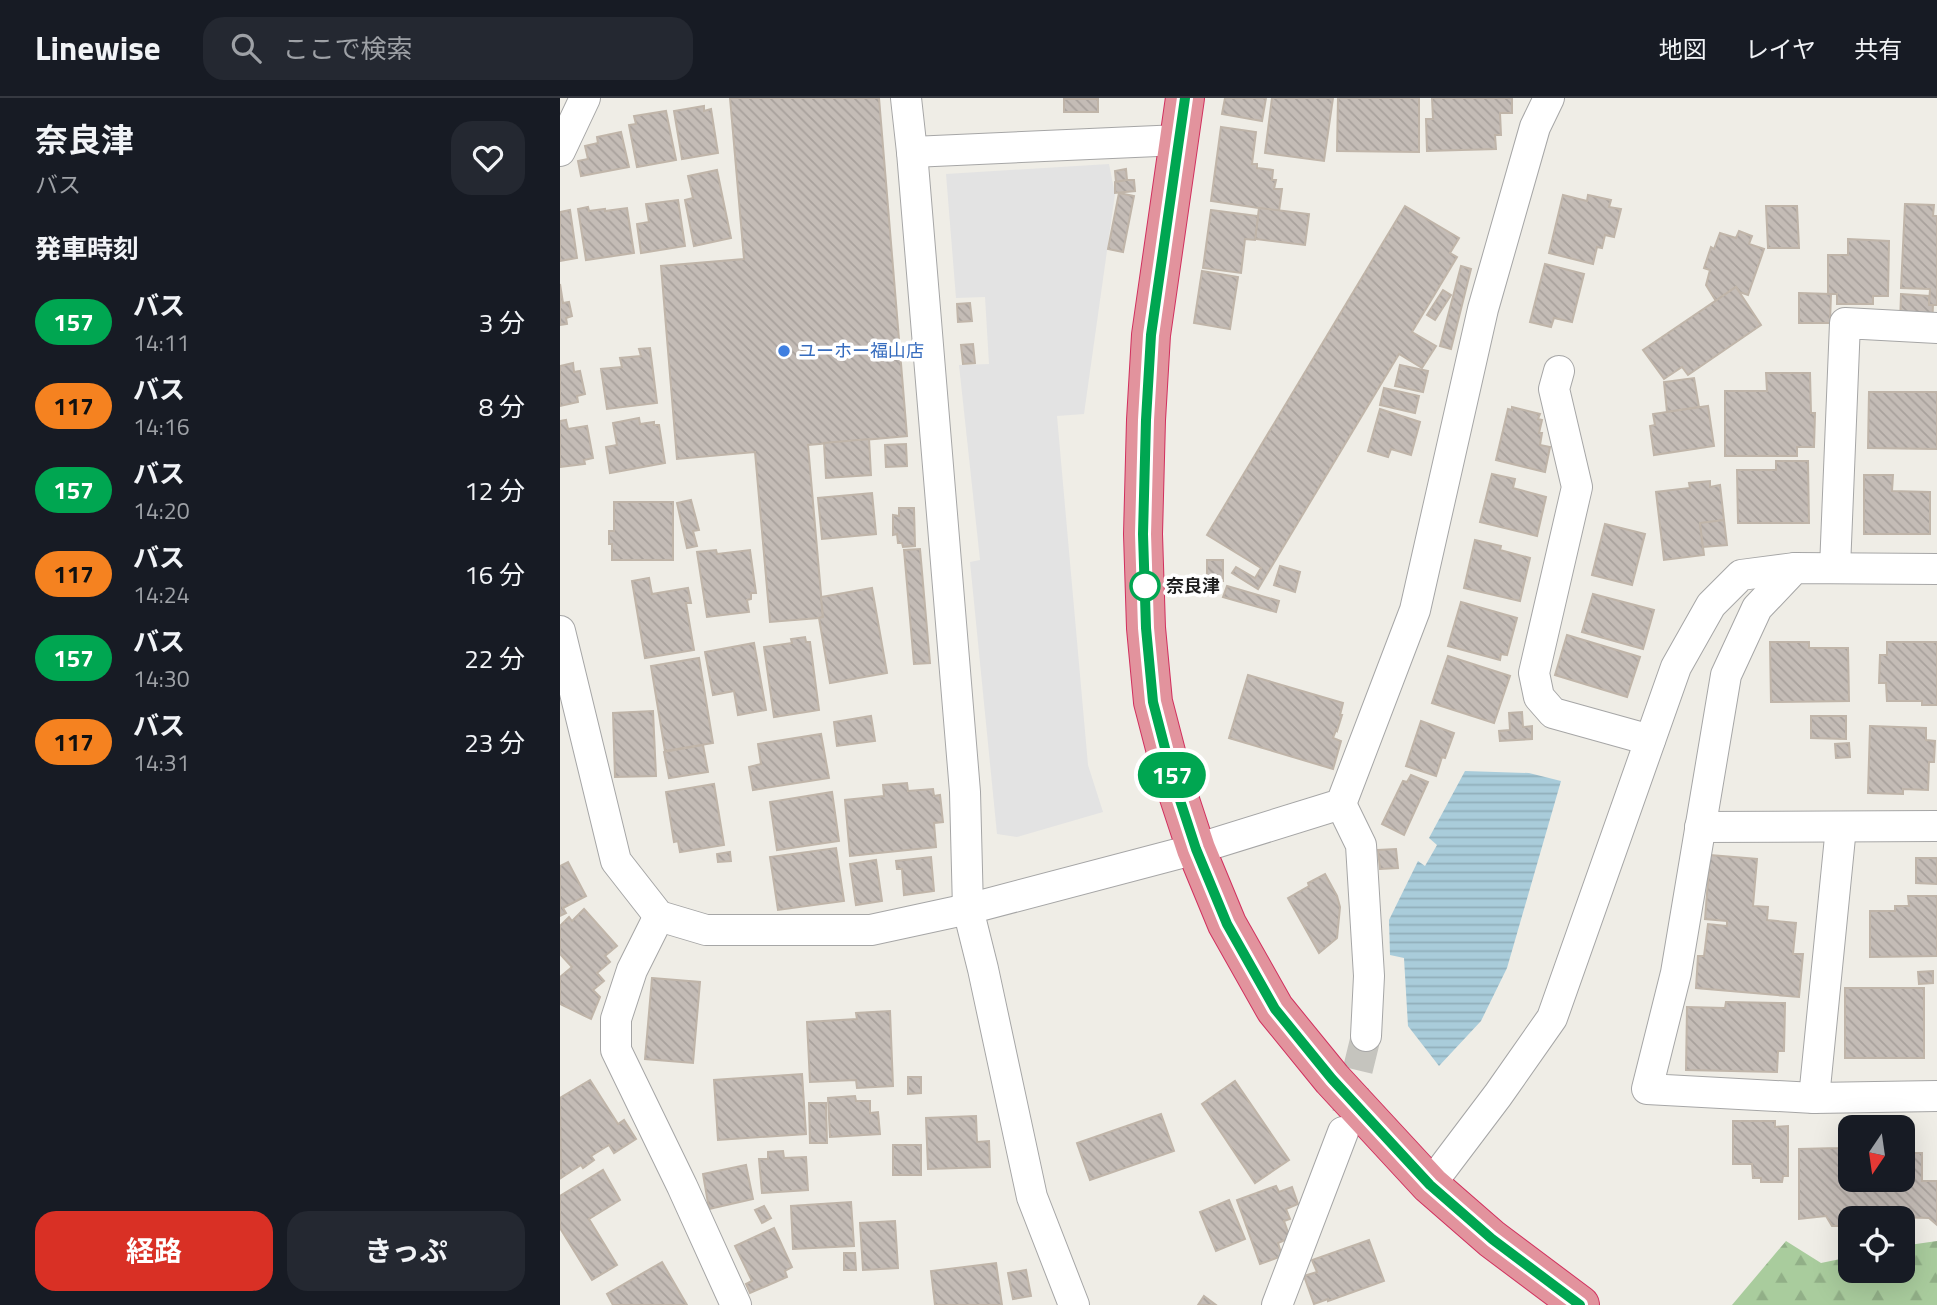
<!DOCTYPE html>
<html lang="ja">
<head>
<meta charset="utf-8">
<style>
  :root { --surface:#171b24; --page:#242831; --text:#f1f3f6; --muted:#9ea1a6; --line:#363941; --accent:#d93025 }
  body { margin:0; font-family:"Titillium Web","Noto Sans JP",sans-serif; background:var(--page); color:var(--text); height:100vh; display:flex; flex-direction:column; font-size:26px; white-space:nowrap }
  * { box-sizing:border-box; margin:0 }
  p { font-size:23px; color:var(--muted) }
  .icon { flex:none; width:38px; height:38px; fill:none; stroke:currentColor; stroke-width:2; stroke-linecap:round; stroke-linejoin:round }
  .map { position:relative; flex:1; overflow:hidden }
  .sheet { display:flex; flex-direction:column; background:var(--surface); width:560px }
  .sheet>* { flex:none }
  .badge { padding:0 14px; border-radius:23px; font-size:24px; line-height:46px }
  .needle { width:46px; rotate:193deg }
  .controls { position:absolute; left:1278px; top:1017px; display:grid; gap:14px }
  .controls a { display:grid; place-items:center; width:77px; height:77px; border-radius:14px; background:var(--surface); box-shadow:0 7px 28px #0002; font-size:35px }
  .map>.badge { position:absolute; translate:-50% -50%; box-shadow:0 0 0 4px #fff }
  h2 { padding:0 35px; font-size:26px; line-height:63px }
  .round { display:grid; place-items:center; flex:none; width:74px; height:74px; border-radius:21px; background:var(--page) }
  .head { display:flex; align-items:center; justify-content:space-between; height:119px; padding:0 35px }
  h1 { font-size:33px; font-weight:700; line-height:52px }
  .action { display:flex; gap:14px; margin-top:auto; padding:14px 35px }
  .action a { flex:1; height:80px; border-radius:21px; background:var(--accent); color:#fff; font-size:28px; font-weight:700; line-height:80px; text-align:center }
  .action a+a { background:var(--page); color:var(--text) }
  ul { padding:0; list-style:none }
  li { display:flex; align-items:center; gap:21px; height:84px; padding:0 35px }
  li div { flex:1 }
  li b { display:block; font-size:26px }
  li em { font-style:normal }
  li .badge { min-width:77px; font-weight:700; text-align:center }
  header { display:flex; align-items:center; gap:42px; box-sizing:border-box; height:98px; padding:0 35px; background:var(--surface); border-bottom:2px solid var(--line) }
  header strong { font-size:33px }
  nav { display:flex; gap:38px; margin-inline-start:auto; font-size:24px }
  .search { width:490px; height:63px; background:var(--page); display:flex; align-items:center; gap:18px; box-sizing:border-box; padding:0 24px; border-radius:21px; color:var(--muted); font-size:26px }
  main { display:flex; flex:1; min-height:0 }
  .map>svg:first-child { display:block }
  .forest { fill:url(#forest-firs) }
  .parking { fill:#e3e3e3 }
  .water { fill:url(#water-rules) }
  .building { fill:url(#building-back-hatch); stroke:#c0b5a9; stroke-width:2 }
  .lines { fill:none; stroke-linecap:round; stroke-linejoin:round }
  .street-tunnel { stroke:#c5c4be; stroke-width:30; stroke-dasharray:30 15; stroke-linecap:butt }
  .street-casing { stroke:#a6a6a6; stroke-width:32 }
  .highway-casing { stroke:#d1305e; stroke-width:40 }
  .street { stroke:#fff; stroke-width:30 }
  .highway { stroke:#e2939d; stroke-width:38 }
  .line-casing { stroke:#fff; stroke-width:16 }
  .line { stroke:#00a651; stroke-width:10 }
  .shop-dot { fill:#3f7fe0; stroke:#fff; stroke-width:2.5 }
  .stop-dot { fill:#fff; stroke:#00a651; stroke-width:3.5 }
  .labels { text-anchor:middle; stroke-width:7; stroke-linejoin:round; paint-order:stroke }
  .shop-label { font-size:18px; fill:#366cbe; stroke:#fff; text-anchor:start }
  .stop-label { font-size:18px; font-weight:bold; fill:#1f1f1f; stroke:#fff; text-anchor:start }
</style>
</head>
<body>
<header>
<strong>Linewise</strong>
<div class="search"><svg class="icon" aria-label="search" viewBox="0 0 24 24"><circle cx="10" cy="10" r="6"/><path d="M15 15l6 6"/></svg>ここで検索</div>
<nav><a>地図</a><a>レイヤ</a><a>共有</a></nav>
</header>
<main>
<section class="sheet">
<div class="head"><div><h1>奈良津</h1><p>バス</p></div><a class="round"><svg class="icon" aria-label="heart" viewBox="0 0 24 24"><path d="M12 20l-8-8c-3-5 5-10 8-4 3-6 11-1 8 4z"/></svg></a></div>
<h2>発車時刻</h2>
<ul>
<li><span class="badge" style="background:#00a651;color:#fff">157</span><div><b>バス</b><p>14:11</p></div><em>3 分</em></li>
<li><span class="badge" style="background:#f58220;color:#111">117</span><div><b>バス</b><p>14:16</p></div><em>8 分</em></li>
<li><span class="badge" style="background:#00a651;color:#fff">157</span><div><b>バス</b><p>14:20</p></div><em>12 分</em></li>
<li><span class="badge" style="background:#f58220;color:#111">117</span><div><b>バス</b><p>14:24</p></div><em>16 分</em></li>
<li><span class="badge" style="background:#00a651;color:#fff">157</span><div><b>バス</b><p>14:30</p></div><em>22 分</em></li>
<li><span class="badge" style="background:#f58220;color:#111">117</span><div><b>バス</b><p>14:31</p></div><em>23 分</em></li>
</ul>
<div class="action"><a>経路</a><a>きっぷ</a></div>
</section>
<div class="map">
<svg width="1377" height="1207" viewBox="0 0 1377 1207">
  <defs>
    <pattern id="forest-firs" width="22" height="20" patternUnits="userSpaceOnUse" patternTransform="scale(1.75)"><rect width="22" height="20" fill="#a9cc9d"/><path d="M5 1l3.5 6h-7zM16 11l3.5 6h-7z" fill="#91af87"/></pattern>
    <pattern id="water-rules" width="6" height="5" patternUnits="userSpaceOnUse" patternTransform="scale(1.75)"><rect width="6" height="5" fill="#a9ccda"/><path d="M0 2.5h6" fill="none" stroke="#91afbb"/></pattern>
    <pattern id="building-back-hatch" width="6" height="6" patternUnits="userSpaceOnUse" patternTransform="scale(1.75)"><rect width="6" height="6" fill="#c4bcb6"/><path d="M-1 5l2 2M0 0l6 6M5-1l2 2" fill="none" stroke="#a8a19c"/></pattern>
  </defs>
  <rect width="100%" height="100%" fill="#efede6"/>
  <polygon class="forest" points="1226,1143 1261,1165 1290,1159 1290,1172 1342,1172 1342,1148 1377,1143 1377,1207 1172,1207"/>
  <polygon class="parking" points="549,66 555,96 524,316 497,318 528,667 543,714 457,739 437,736 410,464 420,462 399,267 429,266 425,199 396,200 386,76"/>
  <polygon class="water" points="905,673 969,675 1001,683 947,870 921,923 879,968 848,928 844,860 830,857 829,822 858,763 865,768 877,747 869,740"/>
  <g class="building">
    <polygon points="170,0 319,0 347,338 248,347 263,519 259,520 210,524 195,354 117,361 101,168 184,161"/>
    <polygon points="665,0 706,0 702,23 662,16"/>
    <polygon points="712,0 773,0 764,63 705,55"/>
    <polygon points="778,0 859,0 859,54 777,53"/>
    <polygon points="872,0 952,0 952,15 940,15 941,37 935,37 936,51 867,53 866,21 873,21"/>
    <rect x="504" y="1" width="34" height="13"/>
    <polygon points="144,8 144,13 151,11 158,55 122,61 114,13"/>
    <polygon points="106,13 116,62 77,69 69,27 76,26 74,18"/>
    <polygon points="661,29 696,34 692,66 697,66 697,70 713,72 712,82 716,82 714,91 722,91 719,113 651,103"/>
    <polygon points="61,34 69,69 21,78 18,63 28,61 25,48 38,45 37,39"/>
    <polygon points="566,71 567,82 556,84 555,73"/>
    <polygon points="157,72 171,140 134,148 125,102 133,100 128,78"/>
    <polygon points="567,82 574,82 575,93 555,95 555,84"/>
    <polygon points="559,95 574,98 563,154 548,151"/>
    <polygon points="1003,97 1027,103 1028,97 1051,102 1049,109 1061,111 1054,139 1045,137 1042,150 1037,149 1033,166 989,155"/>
    <polygon points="118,102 125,148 81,155 77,126 89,124 86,106"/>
    <polygon points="1345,106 1374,107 1373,118 1377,118 1377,207 1369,207 1370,191 1341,190"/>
    <polygon points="845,108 899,140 890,155 897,159 852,234 876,248 862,270 839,256 698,491 672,475 676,469 695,480 701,470 647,437"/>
    <polygon points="1206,108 1237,108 1239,150 1208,150"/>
    <polygon points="28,109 29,113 45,111 45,113 67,110 74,155 26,162 18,111"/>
    <polygon points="699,110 749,116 745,147 695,141"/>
    <polygon points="10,112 17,160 0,163 0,114"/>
    <polygon points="651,112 698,118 695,142 685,141 681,175 643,170"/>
    <polygon points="1179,133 1192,138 1189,146 1204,151 1188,197 1179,194 1176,189 1156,203 1146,187 1150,172 1144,170 1151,149 1154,151 1160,135 1176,140"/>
    <polygon points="1288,141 1329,143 1328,198 1313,198 1313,206 1277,206 1277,196 1268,196 1268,157 1288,157"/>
    <polygon points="985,166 1024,176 1012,224 994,220 991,229 970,224"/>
    <polygon points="901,168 911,171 891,251 880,248"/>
    <polygon points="642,173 678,179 670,231 634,225"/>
    <polygon points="0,186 3,205 9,204 12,218 6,220 7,226 0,227"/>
    <polygon points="1176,189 1201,227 1128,277 1122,269 1104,281 1083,252"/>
    <polygon points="883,192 891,197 875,222 867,217"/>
    <polygon points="1239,195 1271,196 1270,225 1239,225"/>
    <polygon points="1341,196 1369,198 1369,207 1373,207 1372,228 1340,227"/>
    <polygon points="410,205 412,223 398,224 397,206"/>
    <polygon points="413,246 415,265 403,266 401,247"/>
    <polygon points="90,250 97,305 47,311 41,271 62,269 60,260 81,258 79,251"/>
    <polygon points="13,265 14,274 20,273 25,296 17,298 18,304 0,308 0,268"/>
    <polygon points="840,267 868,273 863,294 835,288"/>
    <polygon points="1206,275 1250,275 1251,315 1255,315 1254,349 1237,349 1237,358 1165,358 1165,293 1207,293"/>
    <polygon points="1134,280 1139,309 1107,314 1104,284"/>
    <polygon points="824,290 859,298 855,315 820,307"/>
    <polygon points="1309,294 1377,294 1377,351 1308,350"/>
    <polygon points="1148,308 1154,348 1094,357 1090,328 1095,327 1093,316"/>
    <polygon points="952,309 980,316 978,321 982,322 979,335 982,335 980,347 990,349 985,374 936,362 948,311 952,312"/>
    <polygon points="820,311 860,324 851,357 831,351 828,359 808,353"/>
    <polygon points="79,320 80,326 94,324 94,327 99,327 105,365 50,375 46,349 57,347 53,325"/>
    <polygon points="6,322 8,331 27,328 33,360 24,362 25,366 0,369 0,323"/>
    <polygon points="309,341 311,377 266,380 264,345"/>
    <polygon points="346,346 347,368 326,369 325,347"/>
    <polygon points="1216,363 1248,363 1249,425 1178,425 1177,372 1216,372"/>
    <polygon points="932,376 955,381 953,390 986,399 977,438 920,424"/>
    <polygon points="1304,377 1333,377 1332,393 1370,394 1370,436 1304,436"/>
    <polygon points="1150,383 1150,389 1160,387 1164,422 1140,425 1144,457 1104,462 1096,394 1130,390 1129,385"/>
    <polygon points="312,395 316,436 262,441 258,400"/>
    <polygon points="131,402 139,432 133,433 137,448 127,450 117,405"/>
    <polygon points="54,404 113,404 113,462 52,462 52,446 49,446 49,433 54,433"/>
    <polygon points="339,410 354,410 355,448 343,449 342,445 338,445 337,436 333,437 333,417 339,418"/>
    <polygon points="1164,422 1167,447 1143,449 1140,425"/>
    <polygon points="1045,426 1085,436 1072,487 1032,477"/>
    <polygon points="915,442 941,448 940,452 970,460 960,503 904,490"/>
    <polygon points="360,451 370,565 354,566 344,452"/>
    <polygon points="156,452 157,456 190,452 196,495 191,495 191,501 187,502 189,514 147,519 137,454"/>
    <polygon points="647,462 663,462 663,483 647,484"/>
    <polygon points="720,468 740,474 735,494 714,487"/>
    <polygon points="89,480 92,496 128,490 131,505 126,505 134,552 85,560 72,483"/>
    <polygon points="667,488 719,503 716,514 663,499"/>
    <polygon points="312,490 327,575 270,585 259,520 263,519 261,499"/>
    <polygon points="1033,496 1094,512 1083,551 1022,534"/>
    <polygon points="901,504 957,520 947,557 941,556 940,562 888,548"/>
    <polygon points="1007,537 1080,559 1067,599 995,577"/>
    <polygon points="245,539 246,544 250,544 259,612 214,619 204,549 232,545 231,541"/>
    <polygon points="1210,544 1249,544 1249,550 1288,550 1289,603 1211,604"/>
    <polygon points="1327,544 1377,544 1377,607 1362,607 1362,603 1327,603 1326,585 1319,585 1320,557 1327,557"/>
    <polygon points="194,545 206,612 178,617 174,593 153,597 145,554"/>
    <polygon points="888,558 950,578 934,625 872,605"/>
    <polygon points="139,560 153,645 105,653 91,568"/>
    <polygon points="688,577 783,605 780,617 782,617 777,633 776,632 773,640 781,643 773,671 669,640"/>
    <polygon points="93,613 96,678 55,679 53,615"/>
    <polygon points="962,614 963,629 972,628 972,641 940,643 939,633 950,632 949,615"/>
    <polygon points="311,618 315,643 277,648 274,624"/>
    <polygon points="1251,618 1286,618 1286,641 1251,640"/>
    <polygon points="861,623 894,635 885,660 882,659 876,678 846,668"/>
    <polygon points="1310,628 1366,630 1366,642 1375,643 1374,664 1369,664 1368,692 1343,691 1343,696 1308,695"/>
    <polygon points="261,636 269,680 193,692 189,669 201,666 198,646"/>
    <polygon points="1289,645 1290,659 1276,660 1275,646"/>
    <polygon points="143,647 148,674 109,680 104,654"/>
    <polygon points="851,677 868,684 844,737 822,726 843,683 847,684"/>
    <polygon points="347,685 348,693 373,691 374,698 380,697 383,724 374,725 376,749 290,758 285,702 324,698 323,687"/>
    <polygon points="154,686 164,747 120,754 118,743 114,744 106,694"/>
    <polygon points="272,694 279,743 217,752 210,704"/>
    <polygon points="276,750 284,803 218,812 210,759"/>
    <polygon points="836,751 838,770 820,771 818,752"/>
    <polygon points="170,754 171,763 158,764 157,756"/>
    <polygon points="1150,757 1197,761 1193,808 1208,809 1207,822 1236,825 1233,856 1243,856 1239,899 1136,890 1138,858 1144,858 1148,826 1167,828 1167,823 1145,821"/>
    <polygon points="371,759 374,793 344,797 342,771 337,771 336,763"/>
    <polygon points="1356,760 1377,760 1377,786 1356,785"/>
    <polygon points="316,762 322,803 296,807 290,766"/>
    <polygon points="8,764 26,798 3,810 6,815 0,818 0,768"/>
    <polygon points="765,776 777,798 780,809 777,840 759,855 728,800 749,788 748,785"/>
    <polygon points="1348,798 1377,798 1377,858 1310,859 1310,813 1335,813 1335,808 1349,808"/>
    <polygon points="24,811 57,848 45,858 50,864 37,875 44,883 33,892 40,899 31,921 0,906 0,879 12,869 0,856 0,828 9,819 12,823"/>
    <polygon points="1373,873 1373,885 1359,886 1358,874"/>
    <polygon points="92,880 140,884 133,965 85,961"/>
    <rect x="1285" y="890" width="79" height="70"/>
    <polygon points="1166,904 1225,905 1224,953 1218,953 1217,974 1126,972 1127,909 1165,910"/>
    <polygon points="330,913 333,988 297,990 296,982 250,984 247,924 297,921 296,915"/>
    <polygon points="242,976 246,1036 158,1042 154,982"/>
    <polygon points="348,979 361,979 361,995 348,996"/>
    <polygon points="30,982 58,1026 64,1022 76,1041 54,1055 49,1047 31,1058 34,1062 23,1070 21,1067 1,1080 0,1000"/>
    <polygon points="675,983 729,1062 695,1085 642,1006"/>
    <polygon points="295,998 296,1003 310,1003 310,1015 318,1014 320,1036 270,1039 268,1000"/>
    <polygon points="249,1005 266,1005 267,1045 250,1045"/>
    <polygon points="601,1016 614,1053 530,1082 517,1045"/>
    <polygon points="416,1018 417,1044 429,1043 430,1069 368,1071 366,1020"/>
    <polygon points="1173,1023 1215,1023 1215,1029 1228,1028 1228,1078 1223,1078 1222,1084 1201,1084 1201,1080 1193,1080 1192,1066 1173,1066"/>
    <polygon points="1284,1035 1290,1037 1290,1082 1342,1082 1342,1055 1362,1055 1362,1083 1377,1083 1377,1127 1369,1120 1292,1118 1285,1128 1272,1128 1266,1118 1239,1121 1239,1051 1279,1050 1279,1037"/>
    <rect x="333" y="1047" width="28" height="30"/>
    <polygon points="223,1053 224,1060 246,1059 248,1092 202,1095 199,1061 208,1061 208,1054"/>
    <polygon points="186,1067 193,1101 149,1111 143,1076"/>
    <polygon points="43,1072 60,1102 29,1121 57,1167 32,1182 0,1130 0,1098"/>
    <polygon points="716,1088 719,1094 732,1089 738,1106 726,1111 730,1121 724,1123 730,1140 718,1145 722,1158 700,1166 677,1102"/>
    <polygon points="669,1102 685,1141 656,1153 640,1114"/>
    <polygon points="291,1104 294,1148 233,1151 231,1108"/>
    <polygon points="204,1108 211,1120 202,1125 195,1112"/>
    <polygon points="335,1123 338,1170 303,1172 300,1125"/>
    <polygon points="214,1130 232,1169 225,1173 227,1179 190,1195 186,1186 192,1183 175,1148"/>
    <polygon points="809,1142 824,1183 768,1203 768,1201 754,1206 744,1178 757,1174 752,1162"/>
    <polygon points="284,1155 295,1155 296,1172 284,1172"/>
    <polygon points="102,1164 127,1207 53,1207 47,1196"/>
    <polygon points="436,1165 442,1207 375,1207 371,1173"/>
    <polygon points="466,1172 471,1198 453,1201 448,1175"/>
    <polygon points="644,1198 656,1207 638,1207"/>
  </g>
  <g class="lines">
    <polyline class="street-tunnel" points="787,1016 806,938"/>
    <g class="street-casing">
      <g id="street">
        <polyline points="346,0 352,54 405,694 408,811 423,871 472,1099 514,1207"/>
        <polyline points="0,53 25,0"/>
        <polyline points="352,54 620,42"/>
        <polyline points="999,273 994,291 1017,389 974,575 979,599 993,615 1090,642"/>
        <polyline points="1275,470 1285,225 1377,230"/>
        <polyline points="1377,471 1235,470 1197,510 1166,577 1116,875 1087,991 1254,1000 1377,998"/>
        <polyline points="0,533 56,763 99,818 146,832 311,832 408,811 636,751 781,706 855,512 923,211 975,29 989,0"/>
        <polyline points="781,706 801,747 809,878 806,938"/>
        <polyline points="1140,729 1377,728"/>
        <polyline points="99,818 72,872 56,921 56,952 122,1088 176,1207"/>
        <polyline points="1254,1000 1281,729"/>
        <polyline points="870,1087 938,997 992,920 1116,569 1151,507 1181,477 1235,470"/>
        <polyline points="717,1207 783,1034"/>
      </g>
    </g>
    <g class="highway-casing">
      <polyline id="highway" points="625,0 591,237 586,322 583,436 586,530 593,604 613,681 636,751 667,826 715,911 772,981 870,1087 932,1141 1020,1207"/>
    </g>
    <use href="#street" class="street"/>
    <use href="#highway" class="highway"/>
  </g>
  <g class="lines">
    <g class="line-casing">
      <polyline id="line" points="625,0 591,237 586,322 583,436 586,530 593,604 613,681 636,751 667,826 715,911 772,981 870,1087 932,1141 1020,1207"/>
    </g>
    <use href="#line" class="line"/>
  </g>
  <circle class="shop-dot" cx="224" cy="253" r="7"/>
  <circle class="stop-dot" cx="585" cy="488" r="14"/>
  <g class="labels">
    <g class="shop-label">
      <text x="238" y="259">ユーホー福山店</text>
    </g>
    <g class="stop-label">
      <text x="606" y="494">奈良津</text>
    </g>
  </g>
</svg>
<div class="controls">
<a><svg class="needle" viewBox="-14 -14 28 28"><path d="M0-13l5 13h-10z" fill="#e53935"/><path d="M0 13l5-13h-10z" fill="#9ea1a6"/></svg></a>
<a><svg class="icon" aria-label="locate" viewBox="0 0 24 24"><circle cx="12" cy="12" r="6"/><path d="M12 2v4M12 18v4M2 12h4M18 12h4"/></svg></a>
</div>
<b class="badge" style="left:612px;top:677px;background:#00a651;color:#fff">157</b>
</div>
</main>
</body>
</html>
